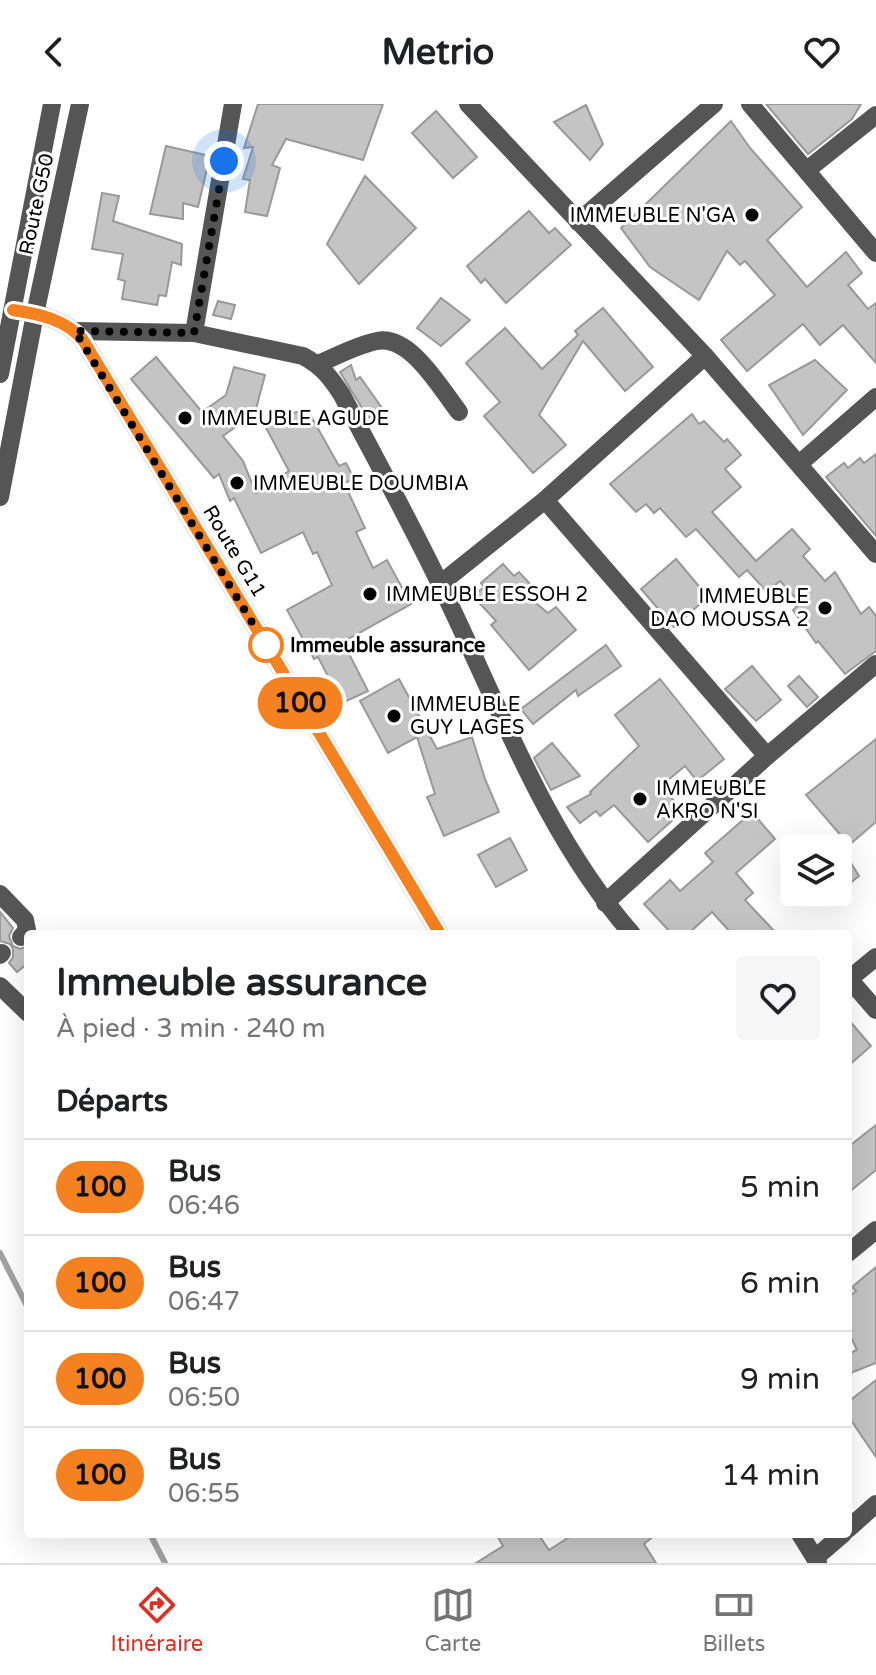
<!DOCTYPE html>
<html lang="fr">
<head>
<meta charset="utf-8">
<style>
  :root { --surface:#fff; --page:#f6f6f6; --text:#202124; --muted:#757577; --line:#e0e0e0; --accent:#d93025 }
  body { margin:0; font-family:"Varela Round",sans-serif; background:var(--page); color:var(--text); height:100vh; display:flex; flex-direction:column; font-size:30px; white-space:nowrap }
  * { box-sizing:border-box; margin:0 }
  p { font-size:26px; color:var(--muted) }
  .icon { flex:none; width:44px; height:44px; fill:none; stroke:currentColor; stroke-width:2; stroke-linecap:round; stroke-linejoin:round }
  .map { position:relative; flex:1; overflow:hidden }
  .drawer { position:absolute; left:24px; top:826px; width:828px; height:608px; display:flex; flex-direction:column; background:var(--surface); border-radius:8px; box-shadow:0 8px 32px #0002 }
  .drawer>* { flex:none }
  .badge { padding:0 16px; border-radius:26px; font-size:28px; line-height:52px }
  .tools { position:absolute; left:780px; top:730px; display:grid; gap:16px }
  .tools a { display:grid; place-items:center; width:72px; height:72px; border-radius:8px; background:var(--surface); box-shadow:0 8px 32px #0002; font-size:40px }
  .you { position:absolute; width:40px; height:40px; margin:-20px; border:6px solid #fff; border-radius:50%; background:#1a73e8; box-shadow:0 0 0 12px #1a73e833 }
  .map>.badge { position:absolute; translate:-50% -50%; box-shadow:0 0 0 4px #fff }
  h2 { padding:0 32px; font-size:30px; line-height:72px }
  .round { display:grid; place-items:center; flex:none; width:84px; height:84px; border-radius:8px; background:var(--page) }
  .summary { display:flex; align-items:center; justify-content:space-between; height:136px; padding:0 32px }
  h1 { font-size:38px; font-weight:800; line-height:60px }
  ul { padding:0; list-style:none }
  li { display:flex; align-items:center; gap:24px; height:96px; padding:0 32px; border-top:2px solid var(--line) }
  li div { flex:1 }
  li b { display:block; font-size:30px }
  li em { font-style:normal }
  li .badge { min-width:88px; font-weight:700; text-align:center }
  header { display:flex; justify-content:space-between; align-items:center; height:104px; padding:0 32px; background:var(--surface); font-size:36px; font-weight:800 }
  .tabs { display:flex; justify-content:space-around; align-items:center; height:112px; border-top:2px solid var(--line); background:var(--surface); font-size:22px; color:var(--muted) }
  .tabs a { display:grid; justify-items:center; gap:4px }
  .tabs .on { color:var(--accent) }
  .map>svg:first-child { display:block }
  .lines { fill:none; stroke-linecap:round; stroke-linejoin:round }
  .stream { stroke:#a3a3a3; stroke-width:6 }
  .building { fill:#c4c4c4; stroke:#999; stroke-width:2 }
  .minor { stroke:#555; stroke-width:18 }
  .line-casing { stroke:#fff; stroke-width:18 }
  .line { stroke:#f58220; stroke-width:12 }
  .walk { stroke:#000; stroke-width:8; stroke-dasharray:0 14.4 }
  .poi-dot { fill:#000; stroke:#fff; stroke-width:3 }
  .stop-dot { fill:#fff; stroke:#f58220; stroke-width:4 }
  .labels { text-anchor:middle; stroke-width:6; stroke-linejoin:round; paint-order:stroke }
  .street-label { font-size:20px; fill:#000; stroke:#fff }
  .poi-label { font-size:20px; fill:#000; stroke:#fff; text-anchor:start }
  .stop-label { font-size:20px; font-weight:bold; fill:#000; stroke:#fff; text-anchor:start }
</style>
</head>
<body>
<header><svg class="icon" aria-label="back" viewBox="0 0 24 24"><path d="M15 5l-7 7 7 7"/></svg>Metrio<svg class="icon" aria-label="heart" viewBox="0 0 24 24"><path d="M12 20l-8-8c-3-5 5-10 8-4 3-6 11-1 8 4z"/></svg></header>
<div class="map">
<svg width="876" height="1459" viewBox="0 0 876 1459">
  <rect width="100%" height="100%" fill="#fff"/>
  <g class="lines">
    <g class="stream">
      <polyline points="0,1149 28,1204"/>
      <polyline points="150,1430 165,1459"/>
    </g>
  </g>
  <g class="building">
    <polygon points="258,0 383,0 363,56 286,35 272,61 280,64 267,112 245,108 250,76 243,75 253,43 244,44"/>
    <polygon points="766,0 861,0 852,15 808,50"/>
    <polygon points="586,1 603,40 590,56 554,18"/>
    <polygon points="436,7 477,53 453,74 412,29"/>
    <polygon points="731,17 750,44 802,103 767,136 807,183 846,148 862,169 848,181 868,205 876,199 876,259 843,221 820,241 803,220 747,267 721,236 775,191 745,157 740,161 727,147 699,196 650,163 621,124"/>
    <polygon points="166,42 210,52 198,103 183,99 183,115 150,110"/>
    <polygon points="365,72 416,124 359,180 327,140"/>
    <polygon points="102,89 119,92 113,117 182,140 181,161 172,158 166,192 159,191 157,201 122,195 125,177 118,175 123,150 92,145"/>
    <polygon points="529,107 549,129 555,124 571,141 506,199 485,175 481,179 467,162"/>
    <polygon points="441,194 470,216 441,242 417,224"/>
    <polygon points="218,197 235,201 231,215 213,211"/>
    <polygon points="603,204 653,263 625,287 583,237 539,311 566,341 533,369 484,312 500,298 466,259 505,224 542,265 578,231 575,227"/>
    <polygon points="156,253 202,308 226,291 234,263 265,271 255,309 223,332 243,357 256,389 289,367 263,318 307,305 339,362 346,359 354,375 344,379 365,424 356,428 373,464 387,456 411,500 343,538 368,587 342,599 318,553 314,555 287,506 332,481 317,448 313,450 303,428 261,449 234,394 230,397 219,370 214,374 131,275"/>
    <polygon points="815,256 847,286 803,331 769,281"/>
    <polygon points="351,261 356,276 360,273 382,304 368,314 340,268"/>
    <polygon points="692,310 699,320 704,317 724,338 727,335 741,351 725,365 741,383 712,408 756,457 792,425 810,445 803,452 825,477 835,468 861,510 869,503 876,512 876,547 845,570 818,537 816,539 793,506 800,499 780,477 767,488 747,466 739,473 696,425 686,433 660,404 654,409 646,400 636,408 610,380"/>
    <polygon points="876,350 876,432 826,373 844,359 848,364 860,354 864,359"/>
    <polygon points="676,455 708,493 674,523 641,485"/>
    <polygon points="503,460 514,472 519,468 533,483 525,490 548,509 556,503 576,526 529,566 491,521 496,517 473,492 484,483 481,479"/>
    <polygon points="606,541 621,562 578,592 576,586 533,620 521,605"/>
    <polygon points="752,562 781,596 756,617 725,585"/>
    <polygon points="799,572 818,593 807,603 788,582"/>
    <polygon points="399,575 437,645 472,633 485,675 499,708 444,732 427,693 435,690 417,633 388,649 360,597"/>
    <polygon points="660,575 724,655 697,677 685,662 661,682 683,707 648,738 614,701 600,712 596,707 580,719 567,703 591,690 590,688 639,642 615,611"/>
    <polygon points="876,635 876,718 849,741 806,691"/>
    <polygon points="552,639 580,672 551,686 534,654"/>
    <polygon points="752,708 775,735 736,769 753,789 745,796 777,830 732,830 712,808 688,830 672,830 644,800 670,776 680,787 713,758 705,749"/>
    <polygon points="510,734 527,766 496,783 478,751"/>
    <polygon points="838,738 859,772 838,789"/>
    <polygon points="0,808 13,824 9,832 13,842 20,845 28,842 28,859 17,868 9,859 13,853 13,845 10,840 0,837"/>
    <polygon points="848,915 871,942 848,962"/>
    <polygon points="876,1021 876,1066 848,1089 848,1043"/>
    <polygon points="876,1163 876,1259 848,1270 848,1250 857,1246 848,1227 848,1193 856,1187 852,1183"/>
    <polygon points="876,1276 876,1353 848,1312 848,1298"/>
    <polygon points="496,1430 538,1430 549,1446 574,1430 656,1430 644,1440 656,1459 476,1459 503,1442"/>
  </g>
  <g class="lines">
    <g class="minor">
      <polyline points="468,0 705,252 876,450"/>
      <polyline points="750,0 876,149"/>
      <polyline points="807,66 876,11"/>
      <polyline points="578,118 714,0"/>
      <path d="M13,206C39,210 65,215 83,236L440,830"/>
      <path d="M75,227L194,229L303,252C322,262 331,274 342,291C375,354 409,416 440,480C499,600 543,728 632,830"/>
      <polyline points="194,229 233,0"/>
      <path d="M318,260C337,252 357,241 377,237C410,230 441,285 459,308"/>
      <polyline points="0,270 52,0"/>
      <polyline points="799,360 876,293"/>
      <polyline points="0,393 35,210 80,0"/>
      <polyline points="545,396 767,652"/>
      <polyline points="440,480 545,396 705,252"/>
      <polyline points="0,790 25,816 27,826 21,833"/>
      <polyline points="605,799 767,652 876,560"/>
      <polyline points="0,851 2,849"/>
      <polyline points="849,875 876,906"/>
      <polyline points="848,876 876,853"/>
      <polyline points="0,882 28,909"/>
      <polyline points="848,1149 876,1126"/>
      <polyline points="848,1425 876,1400"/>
      <polyline points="800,1430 818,1459"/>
      <polyline points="815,1454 843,1430"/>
    </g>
  </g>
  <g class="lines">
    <g class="line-casing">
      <path id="line" d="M13,206C39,210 65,215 83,236L440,830"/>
    </g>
    <use href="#line" class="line"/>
    <polyline class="walk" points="224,57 194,229 75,227 273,553 266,541"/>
  </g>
  <g class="poi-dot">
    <circle cx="752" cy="111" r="8"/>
    <circle cx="185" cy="314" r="8"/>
    <circle cx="237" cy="379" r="8"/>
    <circle cx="370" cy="490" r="8"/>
    <circle cx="825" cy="504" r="8"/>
    <circle cx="394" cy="612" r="8"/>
    <circle cx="640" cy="695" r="8"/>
  </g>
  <circle class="stop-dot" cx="266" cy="541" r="16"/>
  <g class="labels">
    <g class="street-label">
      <text transform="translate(36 100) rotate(-78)" y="7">Route G50</text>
      <text transform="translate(235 447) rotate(59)" y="7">Route G11</text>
    </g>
    <g class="poi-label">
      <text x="736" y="118" text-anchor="end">IMMEUBLE N'GA</text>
      <text x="201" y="321">IMMEUBLE AGUDE</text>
      <text x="253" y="386">IMMEUBLE DOUMBIA</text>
      <text x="386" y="497">IMMEUBLE ESSOH 2</text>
      <text x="809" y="499" text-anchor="end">IMMEUBLE<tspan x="809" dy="23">DAO MOUSSA 2</tspan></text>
      <text x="410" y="607">IMMEUBLE<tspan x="410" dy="23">GUY LAGES</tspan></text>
      <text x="656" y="691">IMMEUBLE<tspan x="656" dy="23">AKRO N'SI</tspan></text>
    </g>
    <g class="stop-label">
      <text x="290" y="548">Immeuble assurance</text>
    </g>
  </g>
</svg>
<div class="tools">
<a><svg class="icon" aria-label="layers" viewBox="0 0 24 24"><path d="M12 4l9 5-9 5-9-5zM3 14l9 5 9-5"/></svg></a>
</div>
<div class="you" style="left:224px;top:57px"></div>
<b class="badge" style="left:300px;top:599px;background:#f58220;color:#111">100</b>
<section class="drawer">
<div class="summary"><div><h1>Immeuble assurance</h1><p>À pied · 3 min · 240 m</p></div><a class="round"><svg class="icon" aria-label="heart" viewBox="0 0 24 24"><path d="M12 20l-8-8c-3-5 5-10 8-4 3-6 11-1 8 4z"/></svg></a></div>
<h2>Départs</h2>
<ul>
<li><span class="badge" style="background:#f58220;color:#111">100</span><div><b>Bus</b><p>06:46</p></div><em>5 min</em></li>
<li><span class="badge" style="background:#f58220;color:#111">100</span><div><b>Bus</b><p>06:47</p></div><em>6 min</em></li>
<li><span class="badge" style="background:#f58220;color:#111">100</span><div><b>Bus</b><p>06:50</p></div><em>9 min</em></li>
<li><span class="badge" style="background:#f58220;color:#111">100</span><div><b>Bus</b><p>06:55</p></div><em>14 min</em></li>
</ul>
</section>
</div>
<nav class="tabs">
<a class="on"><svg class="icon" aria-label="directions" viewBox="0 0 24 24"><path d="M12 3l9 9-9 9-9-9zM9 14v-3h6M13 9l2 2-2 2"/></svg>Itinéraire</a>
<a><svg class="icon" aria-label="map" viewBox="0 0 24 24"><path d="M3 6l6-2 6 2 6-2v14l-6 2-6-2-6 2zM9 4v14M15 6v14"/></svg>Carte</a>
<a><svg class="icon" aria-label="tickets" viewBox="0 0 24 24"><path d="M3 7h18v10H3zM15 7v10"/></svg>Billets</a>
</nav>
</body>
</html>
